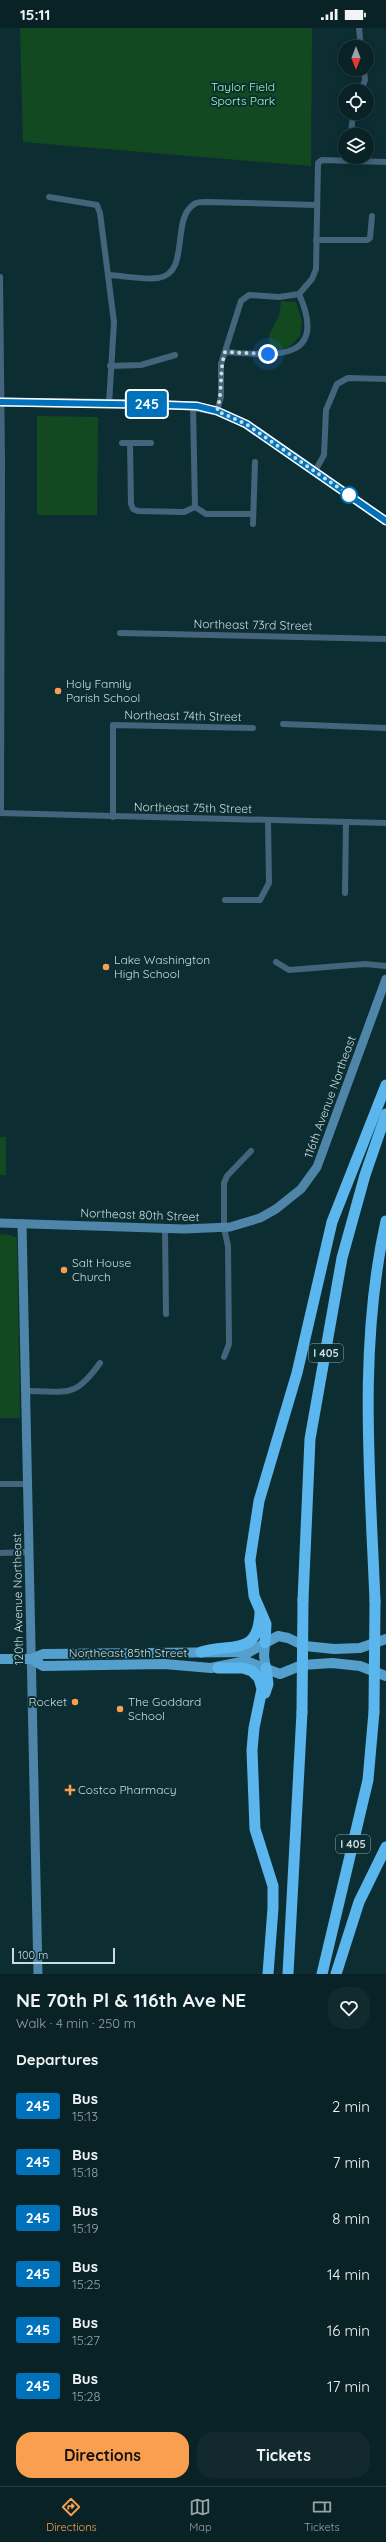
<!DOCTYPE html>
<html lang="en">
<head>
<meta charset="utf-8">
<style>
  :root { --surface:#092226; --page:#122a2e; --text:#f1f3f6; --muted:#99a4a7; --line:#293f43; --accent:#fa9f4f }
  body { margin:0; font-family:Quicksand,sans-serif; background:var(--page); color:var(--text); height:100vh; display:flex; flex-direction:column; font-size:15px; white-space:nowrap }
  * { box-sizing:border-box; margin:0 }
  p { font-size:13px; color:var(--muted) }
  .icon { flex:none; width:22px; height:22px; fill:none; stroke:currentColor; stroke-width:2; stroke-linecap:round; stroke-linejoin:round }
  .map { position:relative; height:1946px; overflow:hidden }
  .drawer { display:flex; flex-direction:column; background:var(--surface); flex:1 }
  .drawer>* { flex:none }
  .badge { padding:0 8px; border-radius:3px; font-size:14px; line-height:26px }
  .needle { width:26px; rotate:180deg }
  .controls { position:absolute; left:338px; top:12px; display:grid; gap:8px }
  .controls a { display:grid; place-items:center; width:36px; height:36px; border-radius:50%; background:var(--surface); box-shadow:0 2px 10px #0003,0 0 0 1px var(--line); font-size:20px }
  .scale { position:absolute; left:12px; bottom:10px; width:103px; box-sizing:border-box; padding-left:4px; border:2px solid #cadcdf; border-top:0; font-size:11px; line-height:14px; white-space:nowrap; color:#cadcdf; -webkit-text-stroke:3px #0c2e33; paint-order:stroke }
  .you { position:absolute; width:20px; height:20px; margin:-10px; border:3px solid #fff; border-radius:50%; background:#1a73e8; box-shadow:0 0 0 6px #1a73e833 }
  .map>.badge { position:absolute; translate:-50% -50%; box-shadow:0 0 0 2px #fff }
  h2 { padding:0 16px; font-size:15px; line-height:36px }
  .round { display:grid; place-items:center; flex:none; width:42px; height:42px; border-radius:16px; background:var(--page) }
  .summary { display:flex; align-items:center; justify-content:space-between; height:68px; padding:0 16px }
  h1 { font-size:19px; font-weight:700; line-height:30px }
  .button { display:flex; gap:8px; margin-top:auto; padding:8px 16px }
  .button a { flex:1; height:46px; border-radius:16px; background:var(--accent); color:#111; font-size:16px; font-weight:700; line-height:46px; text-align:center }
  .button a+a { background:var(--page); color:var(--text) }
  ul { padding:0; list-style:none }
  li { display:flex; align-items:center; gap:12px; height:56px; padding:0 16px }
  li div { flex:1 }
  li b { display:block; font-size:15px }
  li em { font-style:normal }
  li .badge { min-width:44px; font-weight:700; text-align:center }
  .status { display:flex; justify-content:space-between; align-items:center; height:28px; padding:0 20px; background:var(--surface); direction:ltr }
  .status svg { height:11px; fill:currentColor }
  .menu { display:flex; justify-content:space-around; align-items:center; height:56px; border-top:1px solid var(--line); background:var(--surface); font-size:11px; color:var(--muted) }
  .menu a { display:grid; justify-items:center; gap:2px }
  .menu .current { color:var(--accent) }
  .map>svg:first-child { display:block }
  .green { fill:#124921 }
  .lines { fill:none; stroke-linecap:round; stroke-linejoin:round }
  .street { stroke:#43647b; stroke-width:6 }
  .secondary { stroke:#4e85a9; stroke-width:9 }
  .primary { stroke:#559fcd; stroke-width:10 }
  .highway { stroke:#5bb6ed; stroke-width:11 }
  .highway-bridge { stroke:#5bb6ed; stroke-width:11 }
  .line-casing { stroke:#fff; stroke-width:9 }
  .line { stroke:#0072bc; stroke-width:6 }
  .walk { stroke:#cadcdf; stroke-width:4; stroke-dasharray:0 7.2 }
  .stop-dot { fill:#fff; stroke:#0072bc; stroke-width:2 }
  .poi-dot { fill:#fa9f4f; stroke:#0c2e33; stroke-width:1.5 }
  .labels { text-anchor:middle; stroke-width:4; stroke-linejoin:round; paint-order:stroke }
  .shield { fill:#0c2e33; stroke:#91a8ab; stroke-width:1 }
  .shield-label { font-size:11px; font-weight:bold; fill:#cadcdf }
  .park-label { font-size:12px; fill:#98fdaa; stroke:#0c2e33 }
  .street-label { font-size:12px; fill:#cadcdf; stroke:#0c2e33 }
  .poi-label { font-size:12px; fill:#cadcdf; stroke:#0c2e33; text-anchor:start }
</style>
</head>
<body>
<div class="status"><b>15:11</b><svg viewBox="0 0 49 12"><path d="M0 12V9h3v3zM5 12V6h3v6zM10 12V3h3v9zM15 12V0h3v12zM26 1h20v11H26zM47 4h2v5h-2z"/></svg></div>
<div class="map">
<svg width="386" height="1946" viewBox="0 0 386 1946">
  <rect width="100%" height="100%" fill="#0c2e33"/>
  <g class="green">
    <polygon points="20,0 312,0 311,138 23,114"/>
    <polygon points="281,273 296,274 302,293 300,308 288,320 270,323 269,307 279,288"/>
    <polygon points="37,388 98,389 97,487 37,487"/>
    <rect x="0" y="1109" width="6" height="38"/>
    <polygon points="0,1206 11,1207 17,1210 20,1390 0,1390"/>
  </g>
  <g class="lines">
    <g class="street">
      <polyline points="359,0 361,19"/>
      <polyline points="361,63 365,52 364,41"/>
      <polyline points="351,107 353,85"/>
      <polyline points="49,169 97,177 100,185 114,294 109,376"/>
      <polyline points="316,212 367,212 370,210 372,188"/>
      <path d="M109,247C125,248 143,252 158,250C192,245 169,189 196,175C199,174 205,174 208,174L316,177"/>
      <polyline points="0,249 2,433 1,785"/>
      <path d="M225,324C270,327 330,336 299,266"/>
      <polyline points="110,338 141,337 175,327"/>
      <polyline points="193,378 195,479"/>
      <polyline points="217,383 221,369 221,336 241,273 249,267 279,269 299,266 312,251 316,241 318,135 322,132 386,134"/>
      <polyline points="122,415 151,415"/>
      <polyline points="130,415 131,476 133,481 138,483 184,484 195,479"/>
      <polyline points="315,443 324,427 326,382 337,356 348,350 386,351"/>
      <polyline points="195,479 206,486 253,486"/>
      <polyline points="253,496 255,434"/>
      <polyline points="120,605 386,611"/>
      <polyline points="283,696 386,700"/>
      <polyline points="0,785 386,795"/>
      <polyline points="113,789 113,697 253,700"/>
      <polyline points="345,865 346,794"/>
      <polyline points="225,872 260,872 269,855 268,792"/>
      <polyline points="276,934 289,942 365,936 386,938"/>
      <polyline points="165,1201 166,1286"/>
      <polyline points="224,1329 229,1316 228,1218 224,1200 224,1155 227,1148 251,1123"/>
      <path d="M25,1363C66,1362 73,1373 100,1335"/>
      <polyline points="0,1456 27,1456"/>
      <polyline points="0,1525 29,1524"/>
    </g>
    <g class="secondary">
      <polyline points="0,374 153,376 193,378 217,383 246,396 386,493"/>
      <polyline points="0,1195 184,1201 230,1199 260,1190 276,1181 301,1161 317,1139 386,951"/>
      <polyline points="22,1196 38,1946"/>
    </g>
    <g class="primary">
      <polyline points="265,1615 264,1628 266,1640"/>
      <polyline points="0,1631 31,1631 43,1626 249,1624 278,1608 288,1610 305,1618 334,1621 360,1620 386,1611"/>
      <polyline points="31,1631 43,1638 164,1636 211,1640 246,1633 280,1646 302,1637 332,1635 360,1638 386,1648"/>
    </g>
    <g class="highway">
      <polyline points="303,1572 310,1411 342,1230 365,1147 386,1086"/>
      <path d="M375,1573C370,1447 358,1317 386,1193"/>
      <polyline points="265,1615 266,1596 254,1568 250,1532 259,1473 297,1345 332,1194 386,1057"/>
      <path d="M201,1624C233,1615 258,1628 260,1585"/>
      <polyline points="218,1640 243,1640 252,1643 259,1650 262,1661 254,1700 252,1722 255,1801 273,1858 273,1880 268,1946"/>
      <polyline points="265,1665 268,1656 266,1640"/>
      <polyline points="288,1946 302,1684"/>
      <polyline points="322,1946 368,1752 374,1684"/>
      <polyline points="336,1946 359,1874 386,1819"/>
    </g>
    <g class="highway-bridge">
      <polyline points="302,1684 303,1572"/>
      <polyline points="374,1684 375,1573"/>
    </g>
  </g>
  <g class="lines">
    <g class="line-casing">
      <polyline id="line" points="0,374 167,377 197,378 217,383 246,396 386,493"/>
    </g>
    <use href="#line" class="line"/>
    <path class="walk" d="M268,326L225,324C219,343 223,363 217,383L246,396L349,467"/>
  </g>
  <circle class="stop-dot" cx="349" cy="467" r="8"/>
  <g class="poi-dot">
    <circle cx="58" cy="663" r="4"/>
    <circle cx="106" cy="939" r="4"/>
    <circle cx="64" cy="1242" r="4"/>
    <circle cx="75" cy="1674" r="4"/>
    <circle cx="120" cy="1681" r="4"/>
    <path d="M68 1756h4v4h4v4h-4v4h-4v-4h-4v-4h4z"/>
  </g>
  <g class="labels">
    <g class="shield">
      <rect x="309" y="1316" width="34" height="18" rx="3"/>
      <rect x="336" y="1807" width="34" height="18" rx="3"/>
    </g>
    <g class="shield-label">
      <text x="326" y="1329">I 405</text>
      <text x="353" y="1820">I 405</text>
    </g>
    <g class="park-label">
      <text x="243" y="63">Taylor Field<tspan x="243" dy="14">Sports Park</tspan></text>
    </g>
    <g class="street-label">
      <text transform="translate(253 597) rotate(1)" y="4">Northeast 73rd Street</text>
      <text transform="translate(183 688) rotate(1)" y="4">Northeast 74th Street</text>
      <text transform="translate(193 780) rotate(1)" y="4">Northeast 75th Street</text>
      <text transform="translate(330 1069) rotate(-70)" y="4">116th Avenue Northeast</text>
      <text transform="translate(140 1187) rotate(2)" y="4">Northeast 80th Street</text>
      <text transform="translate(18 1571) rotate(-91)" y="4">120th Avenue Northeast</text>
      <text x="128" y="1629">Northeast 85th Street</text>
    </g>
    <g class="poi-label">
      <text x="66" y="660">Holy Family<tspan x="66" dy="14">Parish School</tspan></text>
      <text x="114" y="936">Lake Washington<tspan x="114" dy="14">High School</tspan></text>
      <text x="72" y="1239">Salt House<tspan x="72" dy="14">Church</tspan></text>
      <text x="67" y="1678" text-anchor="end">Rocket</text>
      <text x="128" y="1678">The Goddard<tspan x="128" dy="14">School</tspan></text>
      <text x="78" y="1766">Costco Pharmacy</text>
    </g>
  </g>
</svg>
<div class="controls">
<a><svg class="needle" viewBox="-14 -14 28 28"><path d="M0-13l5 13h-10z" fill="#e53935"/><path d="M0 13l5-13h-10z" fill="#99a4a7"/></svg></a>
<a><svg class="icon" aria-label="locate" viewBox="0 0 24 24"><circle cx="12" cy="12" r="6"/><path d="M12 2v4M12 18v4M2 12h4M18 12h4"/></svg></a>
<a><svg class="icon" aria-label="layers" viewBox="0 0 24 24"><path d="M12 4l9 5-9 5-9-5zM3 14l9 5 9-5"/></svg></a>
</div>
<div class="scale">100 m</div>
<div class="you" style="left:268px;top:326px"></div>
<b class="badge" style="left:147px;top:376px;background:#0072bc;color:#fff">245</b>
</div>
<section class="drawer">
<div class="summary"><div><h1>NE 70th Pl &amp; 116th Ave NE</h1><p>Walk · 4 min · 250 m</p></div><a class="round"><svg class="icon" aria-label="heart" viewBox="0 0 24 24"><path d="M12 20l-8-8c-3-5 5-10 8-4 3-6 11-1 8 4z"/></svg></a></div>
<h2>Departures</h2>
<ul>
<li><span class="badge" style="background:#0072bc;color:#fff">245</span><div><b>Bus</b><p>15:13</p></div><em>2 min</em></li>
<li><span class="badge" style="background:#0072bc;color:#fff">245</span><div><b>Bus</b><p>15:18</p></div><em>7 min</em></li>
<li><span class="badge" style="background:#0072bc;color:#fff">245</span><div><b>Bus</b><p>15:19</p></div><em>8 min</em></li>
<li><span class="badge" style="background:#0072bc;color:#fff">245</span><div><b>Bus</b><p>15:25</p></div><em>14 min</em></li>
<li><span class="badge" style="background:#0072bc;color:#fff">245</span><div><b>Bus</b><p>15:27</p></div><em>16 min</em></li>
<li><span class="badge" style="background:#0072bc;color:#fff">245</span><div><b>Bus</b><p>15:28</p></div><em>17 min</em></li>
</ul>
<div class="button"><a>Directions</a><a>Tickets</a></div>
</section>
<nav class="menu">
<a class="current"><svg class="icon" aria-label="directions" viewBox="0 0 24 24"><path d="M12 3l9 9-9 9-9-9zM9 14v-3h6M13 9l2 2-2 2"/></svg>Directions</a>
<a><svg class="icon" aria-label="map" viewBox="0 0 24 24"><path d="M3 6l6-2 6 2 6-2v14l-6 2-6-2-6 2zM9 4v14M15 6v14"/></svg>Map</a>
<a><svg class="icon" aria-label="tickets" viewBox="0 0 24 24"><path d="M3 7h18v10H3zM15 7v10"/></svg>Tickets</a>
</nav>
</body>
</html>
